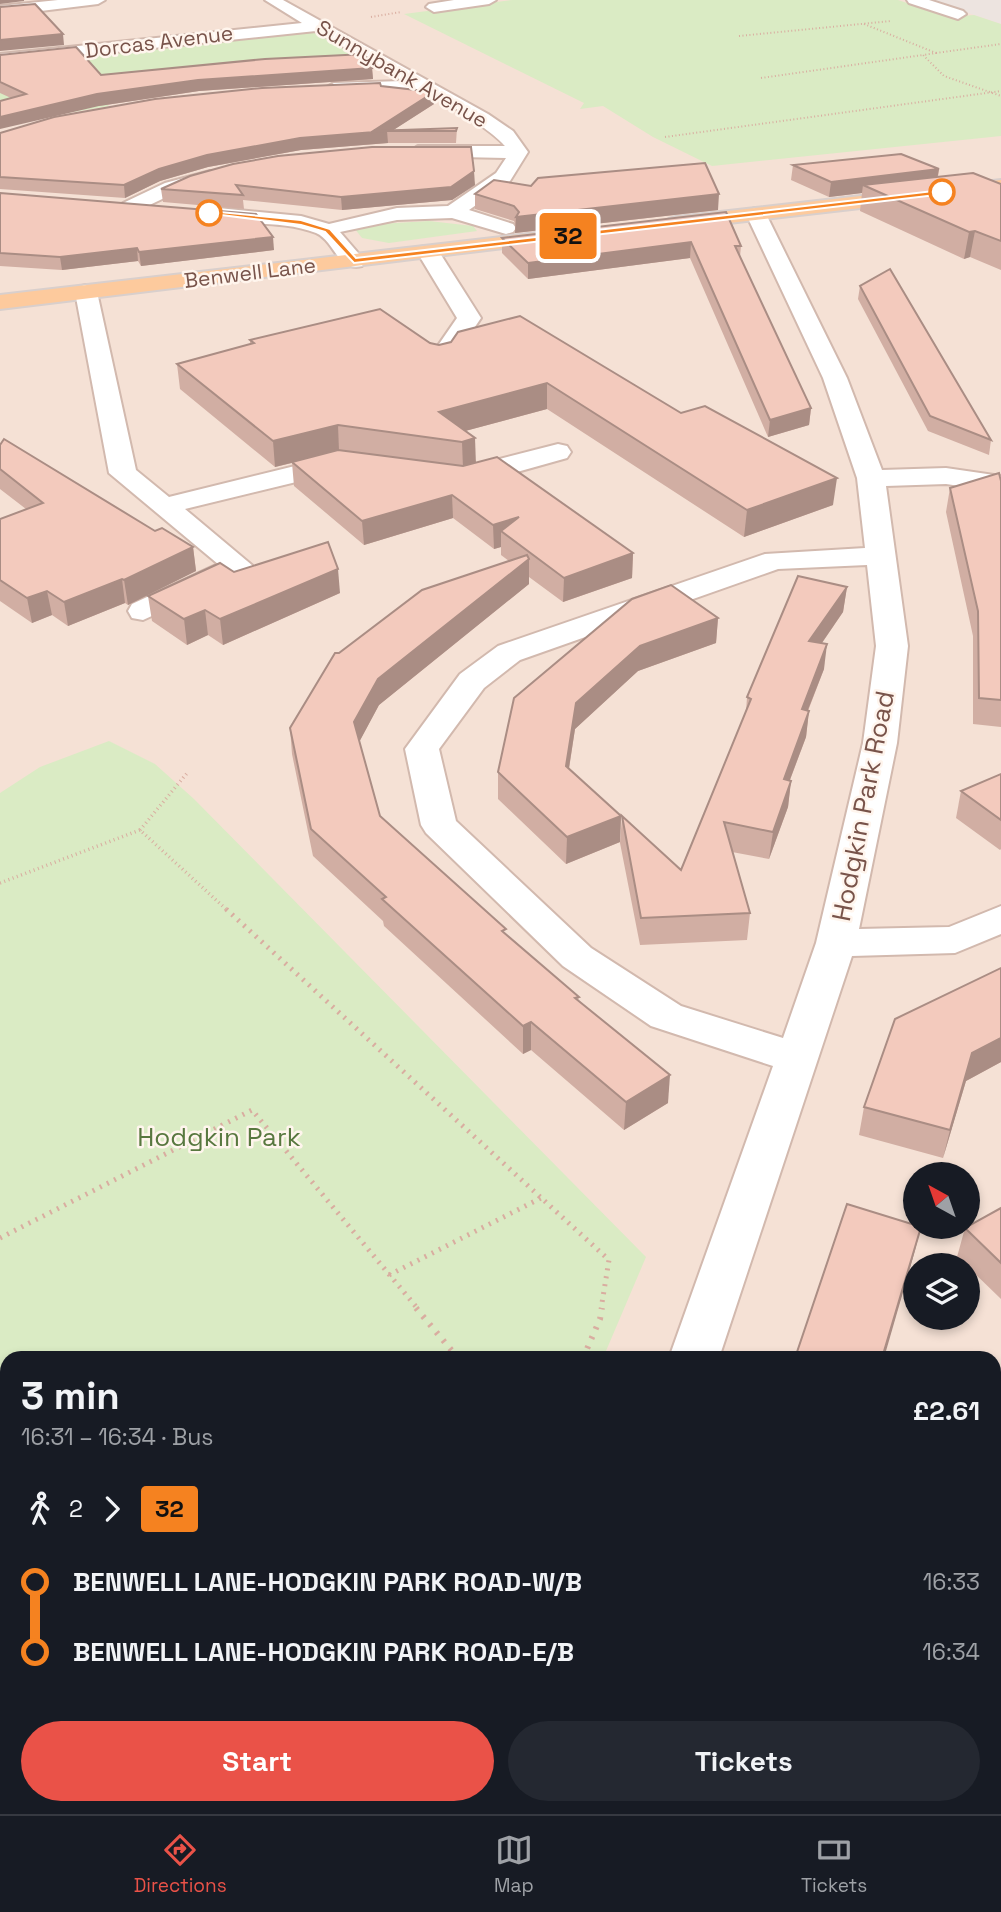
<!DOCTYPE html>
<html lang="en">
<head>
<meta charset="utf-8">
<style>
  :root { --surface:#171b24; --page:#242831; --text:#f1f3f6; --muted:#9ea1a6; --line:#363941; --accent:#ea5248 }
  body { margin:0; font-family:"Space Grotesk",sans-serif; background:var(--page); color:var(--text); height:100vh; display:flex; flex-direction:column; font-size:26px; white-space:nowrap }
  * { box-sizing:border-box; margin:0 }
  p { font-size:23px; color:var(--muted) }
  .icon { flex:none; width:38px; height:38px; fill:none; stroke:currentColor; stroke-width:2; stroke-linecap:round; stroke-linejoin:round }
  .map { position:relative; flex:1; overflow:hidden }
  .drawer { position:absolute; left:0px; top:1351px; width:1001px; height:464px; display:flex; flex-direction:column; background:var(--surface); border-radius:21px 21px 0 0; box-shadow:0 4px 10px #0003 }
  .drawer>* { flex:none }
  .badge { padding:0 14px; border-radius:5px; font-size:24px; line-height:46px }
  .needle { width:46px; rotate:320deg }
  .controls { position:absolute; left:903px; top:1162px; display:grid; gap:14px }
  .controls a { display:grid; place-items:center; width:77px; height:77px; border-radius:50%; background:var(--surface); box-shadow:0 4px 10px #0003; font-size:35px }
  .map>.badge { position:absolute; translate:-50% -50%; box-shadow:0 0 0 4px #fff }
  .legs { display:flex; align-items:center; gap:10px; height:77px; padding:0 21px; font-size:23px }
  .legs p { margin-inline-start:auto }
  .summary { display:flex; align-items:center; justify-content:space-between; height:119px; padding:0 21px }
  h1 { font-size:38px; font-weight:800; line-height:52px }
  .primary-button { display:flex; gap:14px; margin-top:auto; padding:14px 21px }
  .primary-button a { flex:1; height:80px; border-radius:42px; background:var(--accent); color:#fff; font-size:28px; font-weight:800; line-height:80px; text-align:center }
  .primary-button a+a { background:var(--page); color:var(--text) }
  ul { padding:0 21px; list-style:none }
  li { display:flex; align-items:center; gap:24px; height:70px; font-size:26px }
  li i { display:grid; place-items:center; width:10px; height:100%; margin:0 9px; background:currentColor }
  li i::after { content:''; width:18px; height:18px; margin:-9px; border:5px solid; border-radius:50%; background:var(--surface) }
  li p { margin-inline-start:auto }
  li:first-child i { background:linear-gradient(#0000 50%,currentColor 0) }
  li:last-child i { background:linear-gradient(currentColor 50%,#0000 0) }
  .tabs { display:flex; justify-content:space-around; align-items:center; height:98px; border-top:2px solid var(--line); background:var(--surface); font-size:19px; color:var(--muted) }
  .tabs a { display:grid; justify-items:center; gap:4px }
  .tabs .current { color:var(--accent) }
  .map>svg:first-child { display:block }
  .residential { fill:#f5e1d5; fill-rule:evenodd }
  .industrial { fill:#ede4e0 }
  .green { fill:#daebc4 }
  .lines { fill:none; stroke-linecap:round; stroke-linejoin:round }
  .minor-casing { stroke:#d2b9ae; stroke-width:4 }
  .major-casing { stroke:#d9cfcc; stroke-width:4 }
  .path-far3 { stroke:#d9ada0; stroke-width:2; stroke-dasharray:1 2.5; stroke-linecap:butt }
  .path-far2 { stroke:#d9ada0; stroke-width:3.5; stroke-dasharray:1 3.5; stroke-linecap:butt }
  .path-far1 { stroke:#d9ada0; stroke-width:5; stroke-dasharray:2 6; stroke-linecap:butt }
  .path { stroke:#d9ada0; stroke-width:6; stroke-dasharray:2.5 8; stroke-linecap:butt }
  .minor { fill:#fff; fill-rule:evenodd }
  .major { fill:#fdca9d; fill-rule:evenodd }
  .wall { fill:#d1aea3 }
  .shaded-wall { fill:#aa8d84 }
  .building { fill:#f3cabd; stroke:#aa8d84; stroke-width:2 }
  .line-1 { fill:#f58220; stroke:#fff; stroke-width:2 }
  .stop-1-dot { fill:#fff; stroke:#f58220; stroke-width:3.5 }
  .labels { text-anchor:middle; stroke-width:5; stroke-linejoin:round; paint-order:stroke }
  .far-street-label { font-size:21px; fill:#78534a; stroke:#fff5ed }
  .street-label { font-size:26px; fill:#78534a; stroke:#fff5ed }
  .park-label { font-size:26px; fill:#58783f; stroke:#fff5ed }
</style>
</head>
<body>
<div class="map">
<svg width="1001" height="1814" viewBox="0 0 1001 1814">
  <rect width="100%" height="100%" fill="#fdf1e6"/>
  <path class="residential" d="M0,0H1001V1477L994,1481V1358H7V1808H469L460,1814H0ZM915,1174H968V1227H915ZM915,1265H968V1318H915Z"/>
  <polygon class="industrial" points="928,0 1001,0 1001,24 974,15"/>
  <g class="green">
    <polygon points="512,0 898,0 949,17 974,15 1001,24 1001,136 712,166 653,137 603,106 580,109 584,103 404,14"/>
    <polygon points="318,27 366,60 83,88 109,106 67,113 0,104 0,60"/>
    <polygon points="429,221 473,226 477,231 389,243 362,238 355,229 379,224"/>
    <polygon points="109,741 155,764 194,799 646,1257 603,1358 7,1358 7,1808 244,1808 236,1814 0,1814 0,793 40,767"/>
    <polygon points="1001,1553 1001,1814 587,1814 597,1808 994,1808 994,1557"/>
  </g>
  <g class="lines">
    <g class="minor-casing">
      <g id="minor">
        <polygon points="58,0 105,0 98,4 0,16 0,6"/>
        <path d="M265,0H283L488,114L513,131L528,152L510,181L469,210L513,224L516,228L513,232L506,234L452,218L397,220L340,232L365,261L362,266C337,272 335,241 316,233C280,219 238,227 201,217L198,213L201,209L208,207L301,216L329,224L397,208L448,206L496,173L506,158L411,156L409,152L418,146H505C495,133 437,94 420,90C395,85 354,98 328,92L325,88L334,83L403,81L316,31L0,64V54L302,23Z"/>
        <polygon points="454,0 496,0 489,4 434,12 426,7 429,4"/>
        <polygon points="907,0 929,0 963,11 966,14 958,19 909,3"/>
        <polygon points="210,171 220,177 217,181 179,191 137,211 123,211 120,207 123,203 165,183"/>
        <path d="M756,208L763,210L766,214L847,378L882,470L946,468L1001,476V492L946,484L886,486L908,646L897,743L859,929L949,927L1001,906V934L955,953L852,956L719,1358H669L773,1066L651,1026L563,966L426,833L421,825L405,749L460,674L498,646L765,554L865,548L857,478L823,378L746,214L749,210ZM867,565L876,646L863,743L816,943L783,1038L681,1006L591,948L456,821L439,749L484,688L520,660L778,569Z"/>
        <polygon points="428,246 436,247 481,318 449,365 440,367 431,365 428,360 457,318 417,252 420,247"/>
        <polygon points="86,285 94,287 97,292 136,470 169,497 344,454 354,456 357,462 354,468 185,509 253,566 248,572 143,620 132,618 128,611 132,604 218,564 109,473 75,292 78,287"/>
        <polygon points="558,444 567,446 571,452 567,458 464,487 449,484 445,478 449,472"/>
        <polygon points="1001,1456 1001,1505 994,1508 994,1459"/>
        <polygon points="432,1808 500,1808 497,1814 429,1814"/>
      </g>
    </g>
    <g class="major-casing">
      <g id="major">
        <polygon points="1001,180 1001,192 676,229 669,227 666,223 669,219 676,217"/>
        <polygon points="554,231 561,233 565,237 561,241 0,309 0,295"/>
      </g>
    </g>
    <g class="path-far3">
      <polyline points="371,17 401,12"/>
      <polyline points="864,24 936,53 923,55 944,76 1001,96"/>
      <polyline points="739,36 891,21"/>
      <polyline points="936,53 1001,44"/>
      <polyline points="761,78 923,55"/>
      <polyline points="665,137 1001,91"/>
    </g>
    <g class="path-far2">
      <polyline points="140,830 188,772"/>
      <polyline points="0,883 140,830 228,911"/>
    </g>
    <g class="path-far1">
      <polyline points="226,909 609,1260 601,1309"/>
      <polyline points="0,1238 252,1110 418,1309"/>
      <polyline points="389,1275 541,1198"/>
    </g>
    <g class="path">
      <polyline points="416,1308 458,1358"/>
      <polyline points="583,1358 600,1319 602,1308"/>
      <polyline points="0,1597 7,1608"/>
      <polyline points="914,1808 920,1814"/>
      <polyline points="133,1814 142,1808"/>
    </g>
    <use href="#minor" class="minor"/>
    <use href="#major" class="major"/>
  </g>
  <g class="wall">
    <polygon points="0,55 101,75 372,68 373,79 199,91 99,106 11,98 0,93"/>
    <polygon points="381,86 434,104 393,130 457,128 456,143 388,143 301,150 208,167 160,181 125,198 0,189 0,133"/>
    <polygon points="793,165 939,169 938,177 1001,184 1001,270 970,257 964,259 860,211 862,193 829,197 791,180"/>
    <polygon points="190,176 475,185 452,200 342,210 243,200 244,209 163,202 161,189"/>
    <polygon points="531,186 718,210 515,233 515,224 514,221 475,209 475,194"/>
    <polygon points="0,193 274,250 141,266 138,261 62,270 0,266"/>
    <polygon points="726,212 741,246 740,257 811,408 809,425 768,437 690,258 528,279 502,253 502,238"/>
    <polygon points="860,286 991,440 989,455 928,431 858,299"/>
    <polygon points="250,340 430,343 439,345 451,342 833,505 744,537 547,409 465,431 476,463 633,553 632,578 563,602 529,577 529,584 379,705 359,742 380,816 506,934 579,997 578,1001 668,1103 624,1130 531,1050 523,1054 384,926 383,921 313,856 292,754 290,728 339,653 509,561 501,555 501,547 494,549 453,518 364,545 294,486 292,463 275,467 180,389 177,364 250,344"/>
    <polygon points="0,445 155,531 193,547 196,571 128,605 125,603 68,626 52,615 32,623 0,601 0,519 26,509 0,489"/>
    <polygon points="1001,481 1001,727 973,724 973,636 946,512 950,488"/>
    <polygon points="234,572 340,593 223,645 208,635 187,645 152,621 148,596"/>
    <polygon points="847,587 843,612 822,643 824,669 808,711 809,711 806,737 790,780 791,781 788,807 769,859 732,852 750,913 747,940 640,945 620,843 622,816 681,870 746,712 747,697"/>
    <polygon points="718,618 716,643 638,671 575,729 569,769 621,816 620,842 566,864 498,799 498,772 514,698"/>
    <polygon points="1001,774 1001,849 1000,850 956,818 961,791"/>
    <polygon points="1001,968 1001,1062 966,1081 943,1158 859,1135 864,1107"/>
    <polygon points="1001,1208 1001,1299 968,1267 968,1265 966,1265 957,1257 965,1228"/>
  </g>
  <g class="shaded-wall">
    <polygon points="0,0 24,0 24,1 0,4"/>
    <polygon points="63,34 64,45 0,51 0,40"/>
    <polygon points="372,68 373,79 199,91 99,106 0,129 0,117 97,94 198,80"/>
    <polygon points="434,92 434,104 392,131 387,131 388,143 301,150 208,167 160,181 125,198 124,185 159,169 207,155 300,138 373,131"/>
    <polygon points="939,169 936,185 863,185 862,193 829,197 831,182"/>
    <polygon points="474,171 475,185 452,200 342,210 341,197"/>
    <polygon points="719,194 718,210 515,233 516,217"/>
    <polygon points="975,231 970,257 964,259 969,232"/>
    <polygon points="273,237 274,250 141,266 139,252"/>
    <polygon points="691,242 690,258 528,279 528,263"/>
    <polygon points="137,248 138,261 62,270 60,257"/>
    <polygon points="547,383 547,409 439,438 439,412"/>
    <polygon points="811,408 809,425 768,437 770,420"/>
    <polygon points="338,425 339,451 275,467 273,441"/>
    <polygon points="475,438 476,465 463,468 462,442"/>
    <polygon points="837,478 833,505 744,537 747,510"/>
    <polygon points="452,495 453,518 364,545 362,521"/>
    <polygon points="519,517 501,531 501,547 494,549 493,525"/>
    <polygon points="193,547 196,571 128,605 124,580"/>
    <polygon points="633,553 632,578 563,602 564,578"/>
    <polygon points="529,559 529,584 379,705 356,748 354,722 378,679"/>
    <polygon points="338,569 340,593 223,645 220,619"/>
    <polygon points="122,579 125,603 68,626 64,602"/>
    <polygon points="847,587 843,612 806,666 809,641"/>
    <polygon points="47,591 52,615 32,623 27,598"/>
    <polygon points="205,610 208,635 187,645 184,619"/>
    <polygon points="718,618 716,643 638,671 575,729 565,793 566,766 576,703 640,646"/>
    <polygon points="827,644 824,669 798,735 802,709"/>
    <polygon points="809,711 806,737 780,806 784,779"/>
    <polygon points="791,781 788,807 769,859 773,832"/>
    <polygon points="621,816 620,842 566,864 567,837"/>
    <polygon points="531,1022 531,1050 523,1054 523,1026"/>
    <polygon points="1001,1038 1001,1062 966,1081 943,1158 950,1130 972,1053"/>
    <polygon points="670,1075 668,1103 624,1130 626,1102"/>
    <polygon points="921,1227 914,1254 884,1358 882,1358"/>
  </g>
  <g class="building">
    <polygon points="35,4 63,34 0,40 0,7"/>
    <polygon points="76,47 101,75 265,59 365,54 372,68 198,80 97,94 0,117 0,101 26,94 0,82 0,55"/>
    <polygon points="380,83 381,86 434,92 373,131 457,128 456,131 387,131 300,138 207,155 159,169 124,185 0,177 0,133 54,117 155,99 262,88"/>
    <polygon points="372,147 471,147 474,171 451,187 341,197 236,185 243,195 161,189 190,176 233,164 278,156"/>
    <polygon points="901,154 939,169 831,182 793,165"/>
    <polygon points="705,163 719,194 516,217 519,212 514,206 475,194 494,180 531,186 538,178"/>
    <polygon points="973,173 1001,184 1001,241 975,231 969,232 863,185"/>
    <polygon points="0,193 256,214 273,237 139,252 137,248 60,257 0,253"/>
    <polygon points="726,212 741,246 735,246 811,408 770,420 691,242 528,263 502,238"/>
    <polygon points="890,269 991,440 930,416 860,286"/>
    <polygon points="380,309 430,343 439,345 451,342 458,332 520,316 681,413 705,406 837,478 747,510 547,383 439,412 475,438 462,442 338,425 273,441 177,364 254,343 250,340"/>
    <polygon points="4,439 155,531 162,528 193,547 124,580 122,579 64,602 47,591 27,598 0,580 0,519 43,503 0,469 0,445"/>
    <polygon points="338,450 463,466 497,457 633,553 564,578 501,531 519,517 493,525 452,495 362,521 292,462"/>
    <polygon points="999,473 1001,481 1001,700 979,698 978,611 950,488"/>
    <polygon points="328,542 338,569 220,619 205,610 184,619 148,596 220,563 234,572"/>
    <polygon points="527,555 529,559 378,679 354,722 380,816 506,929 502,931 579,997 575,998 670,1075 626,1102 531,1022 523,1026 382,899 386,897 311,829 290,728 335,653 339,653 422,590"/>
    <polygon points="798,576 847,587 809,641 827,644 802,709 809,711 784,779 791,781 773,832 724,822 750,913 641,918 622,816 681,870 751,699 747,697"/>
    <polygon points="671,585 718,618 640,646 576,703 566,766 621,816 567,837 498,772 514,698 632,599"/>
    <polygon points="1001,774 1001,820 961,791"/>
    <polygon points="1001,968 1001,1038 972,1053 950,1130 864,1107 895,1019"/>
    <polygon points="847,1204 915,1225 915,1227 921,1227 882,1358 795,1358"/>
    <polygon points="1001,1208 1001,1263 965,1228"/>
  </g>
  <polygon class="line-1" points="942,190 945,194 354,263 325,232 301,225 205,213 209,211 301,220 330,229 356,258"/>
  <g class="stop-1-dot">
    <circle cx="942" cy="192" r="12"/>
    <circle cx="209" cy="213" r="12"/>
  </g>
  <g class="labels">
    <g class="far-street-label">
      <text transform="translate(159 42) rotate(-7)" y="7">Dorcas Avenue</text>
      <text transform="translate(402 74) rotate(30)" y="7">Sunnybank Avenue</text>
      <text transform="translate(250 273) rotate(-7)" y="7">Benwell Lane</text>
    </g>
    <g class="street-label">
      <text transform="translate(863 806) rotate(-79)" y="9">Hodgkin Park Road</text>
    </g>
    <g class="park-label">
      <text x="219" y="1146">Hodgkin Park</text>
    </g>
  </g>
</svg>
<div class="controls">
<a><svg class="needle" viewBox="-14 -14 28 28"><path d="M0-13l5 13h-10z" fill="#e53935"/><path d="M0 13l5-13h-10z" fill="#9ea1a6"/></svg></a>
<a><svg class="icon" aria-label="layers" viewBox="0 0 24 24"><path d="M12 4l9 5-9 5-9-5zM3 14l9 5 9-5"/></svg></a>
</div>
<b class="badge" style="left:568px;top:236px;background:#f58220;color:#111">32</b>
<section class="drawer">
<div class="summary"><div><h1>3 min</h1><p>16:31 – 16:34 · Bus</p></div><b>£2.61</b></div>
<div class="legs"><svg class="icon" aria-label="walk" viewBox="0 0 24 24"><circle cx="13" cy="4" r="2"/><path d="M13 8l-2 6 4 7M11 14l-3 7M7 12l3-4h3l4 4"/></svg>2<svg class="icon" aria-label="forward" viewBox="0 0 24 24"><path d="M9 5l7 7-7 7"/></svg><b class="badge" style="background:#f58220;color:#111">32</b></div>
<ul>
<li><i style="color:#f58220"></i><b>BENWELL LANE-HODGKIN PARK ROAD-W/B</b><p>16:33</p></li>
<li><i style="color:#f58220"></i><b>BENWELL LANE-HODGKIN PARK ROAD-E/B</b><p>16:34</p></li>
</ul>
<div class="primary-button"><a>Start</a><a>Tickets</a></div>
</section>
</div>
<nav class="tabs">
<a class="current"><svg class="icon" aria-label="directions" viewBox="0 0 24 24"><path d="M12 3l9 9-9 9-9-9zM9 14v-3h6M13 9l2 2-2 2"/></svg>Directions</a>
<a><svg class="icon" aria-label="map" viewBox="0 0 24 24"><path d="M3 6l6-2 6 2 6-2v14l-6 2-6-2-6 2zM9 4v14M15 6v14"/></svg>Map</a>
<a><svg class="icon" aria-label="tickets" viewBox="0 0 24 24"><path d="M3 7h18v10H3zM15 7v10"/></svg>Tickets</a>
</nav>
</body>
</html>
